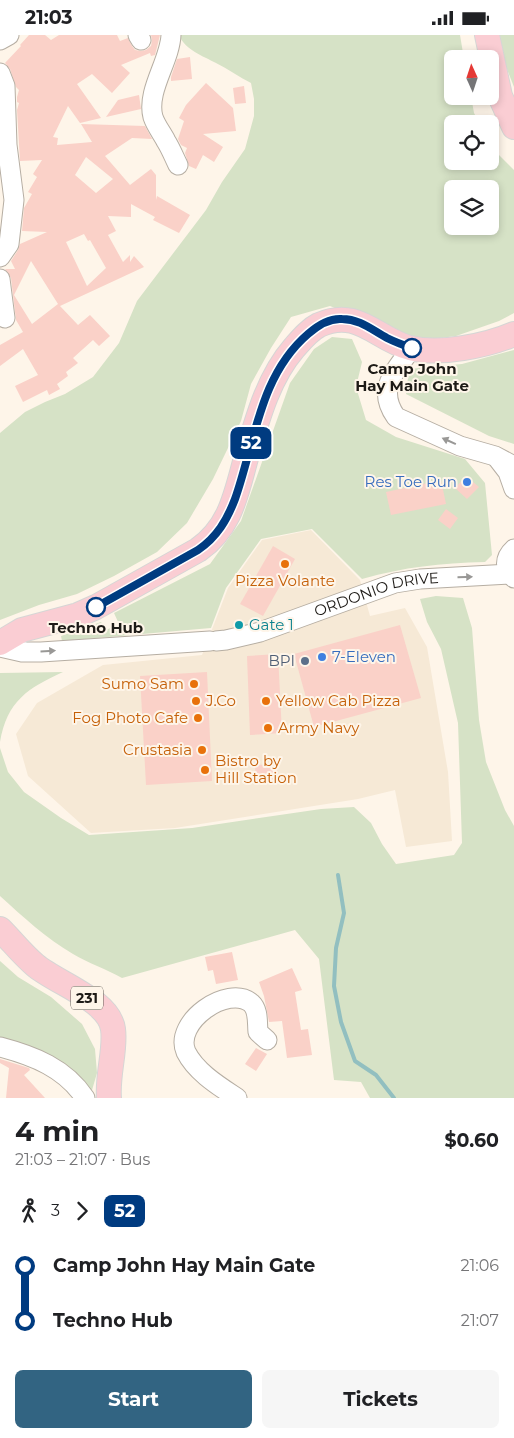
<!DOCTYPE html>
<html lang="en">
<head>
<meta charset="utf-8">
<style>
  :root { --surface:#fff; --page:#f6f6f6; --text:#202124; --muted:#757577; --accent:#326482 }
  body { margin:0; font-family:Montserrat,sans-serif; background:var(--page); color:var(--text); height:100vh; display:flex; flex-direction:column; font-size:19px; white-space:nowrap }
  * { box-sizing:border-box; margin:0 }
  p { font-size:16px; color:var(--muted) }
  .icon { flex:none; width:28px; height:28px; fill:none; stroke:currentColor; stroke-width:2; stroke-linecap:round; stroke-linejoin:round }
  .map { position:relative; height:1063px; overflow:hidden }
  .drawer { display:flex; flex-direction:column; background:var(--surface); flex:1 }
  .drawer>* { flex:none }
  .badge { padding:0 10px; border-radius:8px; font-size:18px; line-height:32px }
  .needle { width:32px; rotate:357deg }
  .controls { position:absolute; left:444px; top:15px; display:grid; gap:10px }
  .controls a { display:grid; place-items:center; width:55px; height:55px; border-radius:8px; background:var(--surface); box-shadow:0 2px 8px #0003; font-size:25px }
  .map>.badge { position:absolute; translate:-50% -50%; box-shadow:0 0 0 2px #fff }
  .legs { display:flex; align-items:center; gap:8px; height:55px; padding:0 15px; font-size:16px }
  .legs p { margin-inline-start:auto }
  .headline { display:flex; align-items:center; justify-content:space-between; height:85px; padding:0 15px }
  h1 { font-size:28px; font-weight:700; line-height:38px }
  .cta { display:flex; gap:10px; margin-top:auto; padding:10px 15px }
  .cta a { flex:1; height:58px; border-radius:8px; background:var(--accent); color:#fff; font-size:20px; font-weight:700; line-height:58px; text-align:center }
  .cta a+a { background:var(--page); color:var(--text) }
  ul { padding:0 15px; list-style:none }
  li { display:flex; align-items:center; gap:18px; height:55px; font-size:19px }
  li i { display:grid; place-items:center; width:8px; height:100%; margin:0 6px; background:currentColor }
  li i::after { content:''; width:12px; height:12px; margin:-6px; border:4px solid; border-radius:50%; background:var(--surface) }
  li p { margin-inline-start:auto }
  li:first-child i { background:linear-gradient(#0000 50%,currentColor 0) }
  li:last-child i { background:linear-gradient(currentColor 50%,#0000 0) }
  .status { display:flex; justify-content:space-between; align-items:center; height:35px; padding:0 25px; background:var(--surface); direction:ltr }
  .status svg { height:14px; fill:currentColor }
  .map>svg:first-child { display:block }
  .built { fill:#f6e9d6 }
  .green { fill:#d6e2c6; fill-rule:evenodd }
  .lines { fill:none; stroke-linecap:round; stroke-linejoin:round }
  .stream { stroke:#92bfc0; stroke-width:4 }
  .building { fill:#fad1c8; fill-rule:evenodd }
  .minor-casing { stroke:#b6aea3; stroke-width:21 }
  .major-casing { stroke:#d6d6d5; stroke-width:26 }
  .minor { stroke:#fff; stroke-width:19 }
  .major { stroke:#facdd3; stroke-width:24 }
  .oneway { fill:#999896 }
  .line-1-casing { stroke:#fff; stroke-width:11 }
  .line-1 { stroke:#003b80; stroke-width:8 }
  .stop-1-dot { fill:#fff; stroke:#003b80; stroke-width:2.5 }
  .shop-dot { fill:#3f7fe0; stroke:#fef5e9; stroke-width:2 }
  .food-dot { fill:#e8710a; stroke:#fef5e9; stroke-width:2 }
  .culture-dot { fill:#0f9aa8; stroke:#fef5e9; stroke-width:2 }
  .service-dot { fill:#5c6f8a; stroke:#fef5e9; stroke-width:2 }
  .labels { text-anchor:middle; stroke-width:4; stroke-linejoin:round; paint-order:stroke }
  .shield { fill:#fef5e9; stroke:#605c55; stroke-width:1 }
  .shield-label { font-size:14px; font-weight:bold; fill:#1d1a16 }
  .stop-label { font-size:15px; font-weight:bold; fill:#1d1a16; stroke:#fef5e9 }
  .shop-label { font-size:15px; fill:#366cbe; stroke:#fef5e9; text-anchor:end }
  .food-label { font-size:15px; fill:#c56008; stroke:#fef5e9; text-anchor:start }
  .street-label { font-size:15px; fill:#1d1a16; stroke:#fef5e9 }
  .culture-label { font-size:15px; fill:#0d838f; stroke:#fef5e9; text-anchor:start }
  .service-label { font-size:15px; fill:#4e5e75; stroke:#fef5e9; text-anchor:end }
</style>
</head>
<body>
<div class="status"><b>21:03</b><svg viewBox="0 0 49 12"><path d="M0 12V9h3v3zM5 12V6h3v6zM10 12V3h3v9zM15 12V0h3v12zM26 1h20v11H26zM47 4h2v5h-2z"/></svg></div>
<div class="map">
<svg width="514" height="1063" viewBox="0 0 514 1063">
  <rect width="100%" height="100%" fill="#fef5e9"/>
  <polygon class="built" points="311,495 360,545 370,581 405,573 427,612 448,737 452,806 406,812 395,755 358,764 175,793 91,798 28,741 16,699 37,668 103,630 202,620 228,553 262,505"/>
  <g class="green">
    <path d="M179,0H460L464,24H452V61H471L474,78L480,89H452V126H490V105L498,119L514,135V278L499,286L456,301L416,306L330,271L291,282L271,313L251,349L241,386L213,444L187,488L157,517L114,541L77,559L39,570L0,585V398L25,377L45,367L65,359L93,342L119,308L137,266L206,175L222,147L245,114L254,81V64L251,48C239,42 228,34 216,28C203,21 185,15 179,0ZM452,154H490V191H452Z"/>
    <polygon points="500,0 514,0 514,52 501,19"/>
    <path d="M332,302L352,304L362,327L356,352L366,385L396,402L465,424L485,448L492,520L485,527C440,528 405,532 362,544L312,494L261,504L226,553L211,593L62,606L61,601L101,587L106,595L119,589L114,578L210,529L241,486L290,348L314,314Z"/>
    <polygon points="514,315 514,409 489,401 406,359 409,334 462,329"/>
    <path d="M436,561L463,563L472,593L479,685L486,727L505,775L514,791V1063H370L361,1047L334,1045L319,924L295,895L122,943C106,934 88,928 73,919C46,903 23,882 0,861V713L8,737L24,757L61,783L89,800L192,793L321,774L354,772L371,788L382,809L396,829L454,820L462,808L458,688L441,614L427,587L420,564Z"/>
    <path d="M63,637C28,653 7,666 0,707V638Z"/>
    <polygon points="0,926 18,942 51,962 82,989 95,1014 97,1038 90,1062 0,1008"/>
  </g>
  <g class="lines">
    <polyline class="stream" points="338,840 344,878 336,913 334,951 341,987 355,1026 376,1040 394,1063"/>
  </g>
  <g class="building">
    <path d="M29,0H45L51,5L59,0H117L120,6L128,3L132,11L135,15L141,16L146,15L151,11L152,5L151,0H160L155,20L151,21L150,18L121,30L130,38L112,58L92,39L77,49L101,83L80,88L68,71L53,102L58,103L57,110L92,107L81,89L145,91L152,104L132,103L105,121L130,150L151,134L156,140V165L157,161L190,180L179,198L153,185L155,182L131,169V182L108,181L116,196L108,200L123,227L130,220V227L134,221L144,232L60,271L78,290L90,280L110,301L99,311L93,305L73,323L78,328L66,337L68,341L57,349L60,354L49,360L47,355L23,367L15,351L38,340L23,314L0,331V310L23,297L16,285L11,243L5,234H15L11,226L18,215L20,209L47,197L22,196L24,173L32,159L28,157L37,142L33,139L42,125L20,126L17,75L19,68L17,67V62L19,55L16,52L10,34L5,28L21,11L20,10ZM86,122L113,144L96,158L75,140ZM84,199L88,206L90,205L106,233L87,251L66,207ZM31,226L58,269L32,289L14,260Z"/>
    <polygon points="190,22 192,44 171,46 171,42 177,24"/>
    <polygon points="206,48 233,73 236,96 203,99 223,112 214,127 203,120 196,134 189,131 185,118 187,113 181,110 178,104 184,86 179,83 186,70"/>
    <polygon points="244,51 246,68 235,69 233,53"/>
    <polygon points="139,60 141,74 106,82 118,65"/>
    <polygon points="466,441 479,452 467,464 455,453"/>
    <polygon points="441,445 446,469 391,480 386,457"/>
    <polygon points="446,474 458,483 450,494 438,485"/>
    <polygon points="273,511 295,524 263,581 240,569"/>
    <polygon points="400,590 421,663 314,692 294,619"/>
    <polygon points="278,619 282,698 250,700 247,621"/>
    <polygon points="207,637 212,746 146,750 140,641"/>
    <polygon points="277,729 278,746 256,748 255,730"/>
    <polygon points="232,917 238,945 216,949 213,935 208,936 205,922"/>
    <polygon points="292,933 302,955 295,957 301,995 308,994 312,1020 287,1023 282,986 269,987 264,961 259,947"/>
    <polygon points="256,1013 267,1019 256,1036 245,1029"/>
    <polygon points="0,1024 29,1033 30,1035 24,1040 45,1063 6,1063 9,1033 0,1028"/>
  </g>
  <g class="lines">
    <g class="minor-casing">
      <g id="minor">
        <polyline points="138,0 141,5"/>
        <path d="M171,0C170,26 146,56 153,82C156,91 162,98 166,106C171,114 174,122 178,130"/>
        <polyline points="0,5 9,0"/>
        <polyline points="0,38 5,51 7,110 14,165 9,209 0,222"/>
        <polyline points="0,244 5,283"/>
        <path d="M412,313C395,336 376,354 396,382L460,411L495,421L514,431"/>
        <polyline points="498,424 508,437 514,454"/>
        <path d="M514,514C504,523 504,534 514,543"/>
        <path id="s1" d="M216,606L226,605L260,597L395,548L420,544L510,539"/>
        <polyline points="0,612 22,617 41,617 210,606"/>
        <path d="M0,1012C34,1021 65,1033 85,1063"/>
        <path d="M237,1063C219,1051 196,1037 186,1017C173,987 228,949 251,968C259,975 257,988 258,997L267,1005"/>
      </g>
    </g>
    <g class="major-casing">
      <g id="major">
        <polyline points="487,0 500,61 514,92"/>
        <path d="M0,608L22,595L78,580L96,572L198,515C231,492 236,459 246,423C257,385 268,343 294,313C301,305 309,295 319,290C358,272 376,304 410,313C440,320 486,311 514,299"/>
        <path d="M0,894C12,906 22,919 35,930C56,948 109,965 113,994C116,1015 107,1039 109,1063"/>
      </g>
    </g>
    <use href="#minor" class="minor"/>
    <use href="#major" class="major"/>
  </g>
  <defs><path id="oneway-solid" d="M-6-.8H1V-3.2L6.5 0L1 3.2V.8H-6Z" transform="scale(1.25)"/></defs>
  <g class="oneway">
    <use href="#oneway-solid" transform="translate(449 406) rotate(-156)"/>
    <use href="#oneway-solid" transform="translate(465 542) rotate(-2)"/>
    <use href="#oneway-solid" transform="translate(48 616) rotate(-3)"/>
  </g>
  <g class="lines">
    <g class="line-1-casing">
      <path id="line-1" d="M96,572L198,515C217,502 227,485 235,464C255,408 259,341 308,299C317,291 329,283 342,284C360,284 372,295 387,303C395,307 403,310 412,313"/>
    </g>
    <use href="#line-1" class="line-1"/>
  </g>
  <g class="stop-1-dot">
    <circle cx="412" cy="313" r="9"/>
    <circle cx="96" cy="572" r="9"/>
  </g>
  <g class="shop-dot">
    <circle cx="467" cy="447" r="5"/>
    <circle cx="322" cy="622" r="5"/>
  </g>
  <g class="food-dot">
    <circle cx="285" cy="529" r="5"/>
    <circle cx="194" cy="649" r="5"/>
    <circle cx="196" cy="666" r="5"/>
    <circle cx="266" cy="666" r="5"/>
    <circle cx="198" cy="683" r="5"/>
    <circle cx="268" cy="693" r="5"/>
    <circle cx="202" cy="715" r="5"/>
    <circle cx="205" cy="735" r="5"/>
  </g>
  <circle class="culture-dot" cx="239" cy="590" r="5"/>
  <circle class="service-dot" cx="305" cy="626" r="5"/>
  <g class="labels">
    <rect class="shield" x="71" y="951.5" width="32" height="23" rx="4"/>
    <g class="shield-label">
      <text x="87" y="968">231</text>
    </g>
    <g class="stop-label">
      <text x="412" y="339">Camp John<tspan x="412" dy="17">Hay Main Gate</tspan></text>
      <text x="96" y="598">Techno Hub</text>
    </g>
    <g class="shop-label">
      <text x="457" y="452">Res Toe Run</text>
      <text x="332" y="627" text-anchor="start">7-Eleven</text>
    </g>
    <g class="food-label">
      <text x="285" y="551" text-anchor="middle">Pizza Volante</text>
      <text x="184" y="654" text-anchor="end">Sumo Sam</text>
      <text x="206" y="671">J.Co</text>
      <text x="276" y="671">Yellow Cab Pizza</text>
      <text x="188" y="688" text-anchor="end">Fog Photo Cafe</text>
      <text x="278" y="698">Army Navy</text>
      <text x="192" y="720" text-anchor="end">Crustasia</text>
      <text x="215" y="731">Bistro by<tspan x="215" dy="17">Hill Station</tspan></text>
    </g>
    <g class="street-label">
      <text dy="5" stroke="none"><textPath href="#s1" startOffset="168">ORDONIO DRIVE</textPath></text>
    </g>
    <g class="culture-label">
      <text x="249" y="595">Gate 1</text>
    </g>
    <g class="service-label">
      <text x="295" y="631">BPI</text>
    </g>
  </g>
</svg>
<div class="controls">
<a><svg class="needle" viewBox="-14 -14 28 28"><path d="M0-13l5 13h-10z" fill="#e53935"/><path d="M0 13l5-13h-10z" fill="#757577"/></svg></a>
<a><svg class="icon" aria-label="locate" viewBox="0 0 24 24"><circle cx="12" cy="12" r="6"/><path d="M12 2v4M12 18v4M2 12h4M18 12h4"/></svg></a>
<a><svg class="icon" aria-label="layers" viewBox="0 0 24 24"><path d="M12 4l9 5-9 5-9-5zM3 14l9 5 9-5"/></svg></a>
</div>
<b class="badge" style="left:251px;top:408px;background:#003b80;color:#fff">52</b>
</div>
<section class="drawer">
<div class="headline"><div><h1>4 min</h1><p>21:03 – 21:07 · Bus</p></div><b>$0.60</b></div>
<div class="legs"><svg class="icon" aria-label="walk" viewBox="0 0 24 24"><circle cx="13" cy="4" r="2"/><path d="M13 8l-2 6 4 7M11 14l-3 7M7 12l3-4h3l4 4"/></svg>3<svg class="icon" aria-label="forward" viewBox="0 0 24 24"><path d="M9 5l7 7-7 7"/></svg><b class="badge" style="background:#003b80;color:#fff">52</b></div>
<ul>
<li><i style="color:#003b80"></i><b>Camp John Hay Main Gate</b><p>21:06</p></li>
<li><i style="color:#003b80"></i><b>Techno Hub</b><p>21:07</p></li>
</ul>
<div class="cta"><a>Start</a><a>Tickets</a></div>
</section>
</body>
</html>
